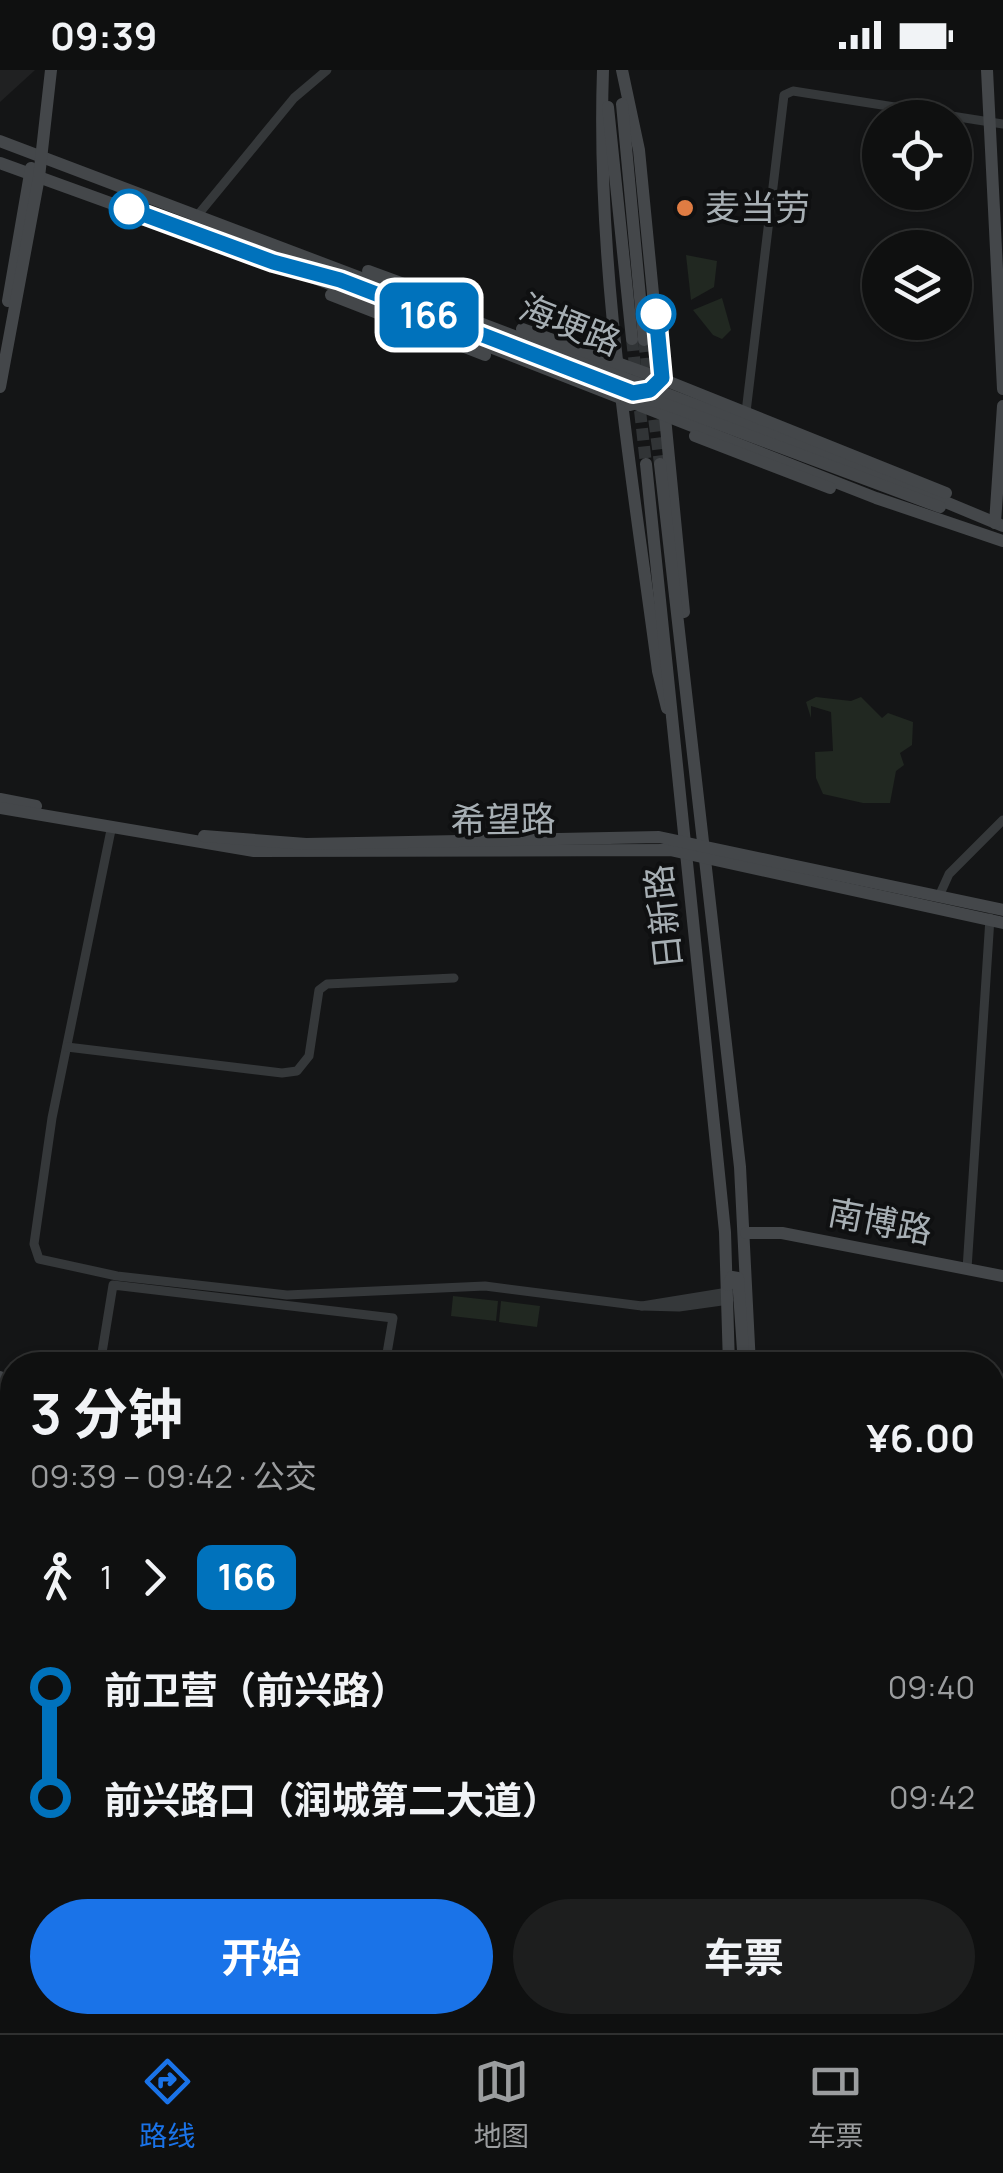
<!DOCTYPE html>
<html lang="zh">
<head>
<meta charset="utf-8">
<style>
  :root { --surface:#0f1010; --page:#1d1e1e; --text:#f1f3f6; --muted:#9b9d9f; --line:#2f3030; --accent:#1a73e8 }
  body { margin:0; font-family:Manrope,"Noto Sans SC",sans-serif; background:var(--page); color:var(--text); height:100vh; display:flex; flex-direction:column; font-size:38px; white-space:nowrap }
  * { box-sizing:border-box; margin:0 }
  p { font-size:32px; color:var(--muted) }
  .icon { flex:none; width:55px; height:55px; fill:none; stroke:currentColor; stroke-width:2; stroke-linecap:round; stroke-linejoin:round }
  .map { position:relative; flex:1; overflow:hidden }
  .details { position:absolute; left:0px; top:1282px; width:1005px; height:682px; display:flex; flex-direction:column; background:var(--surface); border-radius:40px 40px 0 0; box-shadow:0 2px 8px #0004,0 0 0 2px var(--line) }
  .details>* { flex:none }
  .badge { padding:0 20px; border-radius:15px; font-size:35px; line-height:65px }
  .fabs { position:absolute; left:862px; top:30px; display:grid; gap:20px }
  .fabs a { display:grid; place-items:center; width:110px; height:110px; border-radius:50%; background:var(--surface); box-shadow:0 2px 8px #0004,0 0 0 2px var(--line); font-size:50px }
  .map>.badge { position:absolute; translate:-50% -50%; box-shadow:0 0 0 5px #fff }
  .legs { display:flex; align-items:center; gap:15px; height:110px; padding:0 30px; font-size:32px }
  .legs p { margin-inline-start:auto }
  .head { display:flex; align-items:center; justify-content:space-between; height:170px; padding:0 30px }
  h1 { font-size:55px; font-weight:700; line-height:75px }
  .primary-button { display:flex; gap:20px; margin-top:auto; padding:20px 30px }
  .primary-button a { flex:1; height:115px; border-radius:60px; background:var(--accent); color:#fff; font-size:40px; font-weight:700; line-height:115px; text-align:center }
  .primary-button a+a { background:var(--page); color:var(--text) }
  ul { padding:0 30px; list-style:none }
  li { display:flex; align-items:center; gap:35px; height:110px; font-size:38px }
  li i { display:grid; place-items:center; width:15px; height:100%; margin:0 12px; background:currentColor }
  li i::after { content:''; width:25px; height:25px; margin:-12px; border:8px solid; border-radius:50%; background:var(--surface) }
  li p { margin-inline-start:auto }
  li:first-child i { background:linear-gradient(#0000 50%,currentColor 0) }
  li:last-child i { background:linear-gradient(currentColor 50%,#0000 0) }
  .status { display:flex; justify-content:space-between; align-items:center; height:70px; padding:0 50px; background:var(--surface); direction:ltr }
  .status svg { height:28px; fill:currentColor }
  .dock { display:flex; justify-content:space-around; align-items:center; height:140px; border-top:2px solid var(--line); background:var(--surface); font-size:28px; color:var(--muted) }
  .dock a { display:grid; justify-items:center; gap:5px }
  .dock .selected { color:var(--accent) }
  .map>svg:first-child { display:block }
  .built { fill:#202122 }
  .green { fill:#212821 }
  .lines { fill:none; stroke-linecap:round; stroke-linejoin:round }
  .river { stroke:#313d3f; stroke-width:15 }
  .secondary-tunnel { stroke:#313436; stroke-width:12; stroke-dasharray:12 6; stroke-linecap:butt }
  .street { stroke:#35383a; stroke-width:9 }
  .secondary { stroke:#44474a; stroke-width:12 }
  .line-1-casing { stroke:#fff; stroke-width:22 }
  .line-1 { stroke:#0072bc; stroke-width:15 }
  .poi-dot { fill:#df7c43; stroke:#0f1011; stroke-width:4 }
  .stop-1-dot { fill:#fff; stroke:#0072bc; stroke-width:5 }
  .labels { text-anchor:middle; stroke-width:8; stroke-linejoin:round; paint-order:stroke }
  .poi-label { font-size:35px; fill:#a7afb4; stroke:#0f1011; text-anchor:start }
  .street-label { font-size:35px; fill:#a7afb4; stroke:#0f1011 }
</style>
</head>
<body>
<div class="status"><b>09:39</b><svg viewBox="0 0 49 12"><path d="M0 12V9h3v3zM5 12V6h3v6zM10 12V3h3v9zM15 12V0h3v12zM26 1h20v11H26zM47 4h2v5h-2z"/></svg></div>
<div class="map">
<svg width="1003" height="1963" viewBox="0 0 1003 1963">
  <rect width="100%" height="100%" fill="#141516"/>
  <g class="built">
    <polygon points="0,0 35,0 0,32"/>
    <polygon points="1003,1422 1003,1627 996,1605 992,1546 992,1428"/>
  </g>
  <g class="green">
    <polygon points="686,185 717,191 714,217 691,230"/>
    <polygon points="722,228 731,260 722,269 713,265 693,240"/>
    <polygon points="816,627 851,631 861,627 882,648 888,643 913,652 912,675 900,683 904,695 896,701 890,733 863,733 823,724 816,708 815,682 833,681 831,642 811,636 811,648 806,632"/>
    <polygon points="453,1226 498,1231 496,1251 451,1246"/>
    <polygon points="501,1231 540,1236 537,1257 499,1252"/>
    <polygon points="993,1539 999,1546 1001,1581 996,1590 1003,1607 1003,1631 993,1628"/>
    <polygon points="0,1577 12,1583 12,1631 0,1625"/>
    <polygon points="1003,1641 1003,1742 993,1743 994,1642"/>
    <path d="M994,1770C1003,1790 1003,1836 1003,1861L996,1863Z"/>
    <polygon points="993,1903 1003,1905 999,1950 1003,1958 973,1963 968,1953 992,1952"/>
  </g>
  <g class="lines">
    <g class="river">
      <polyline points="0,1908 12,1911"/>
      <polyline points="162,1952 200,1963"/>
    </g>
    <g class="secondary-tunnel">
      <polyline points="632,269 646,394"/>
      <polyline points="644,270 649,312"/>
      <polyline points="652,332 660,394"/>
    </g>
    <g class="street">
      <polyline points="197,146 294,28 327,0"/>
      <polyline points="746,342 784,25 793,21 1003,54"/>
      <polyline points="111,760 52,1048 34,1174 39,1189 117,1206 287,1225 485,1216 642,1236"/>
      <polyline points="940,824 949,804 1003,750"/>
      <polyline points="67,977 282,1003 297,1001 309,986 319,920 327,914 454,908"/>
      <polyline points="967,1199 990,848"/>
      <polyline points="728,1222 642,1236 679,1237 729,1230"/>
      <polyline points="100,1295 113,1215 393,1248 385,1295"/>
      <polyline points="0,1567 12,1573"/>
      <polyline points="992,1635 1003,1640"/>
      <polyline points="0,1664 12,1670"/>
      <polyline points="0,1895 12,1898"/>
      <polyline points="212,1952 251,1963"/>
      <polyline points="885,1952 886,1959 958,1952"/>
      <polyline points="14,1963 17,1952"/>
      <polyline points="596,1963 599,1952"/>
    </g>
    <g class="secondary">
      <path d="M603,0C596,199 632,404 658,601L667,638"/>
      <polyline points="622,0 639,80 684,542"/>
      <polyline points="987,0 1003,319"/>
      <polyline points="622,34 644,270"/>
      <polyline points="608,37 632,269"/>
      <polyline points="0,71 883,406 1003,456"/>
      <polyline points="0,93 273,192 876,428 1003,471"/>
      <polyline points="368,201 447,230"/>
      <polyline points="319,204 445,251"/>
      <polyline points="331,225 485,285"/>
      <polyline points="8,231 31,98"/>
      <polyline points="522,259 662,309 946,423"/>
      <polyline points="469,260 627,321"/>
      <polyline points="0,317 39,107 51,0"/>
      <polyline points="630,335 648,330 665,334 940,437"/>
      <polyline points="695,366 830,418"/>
      <polyline points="646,394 725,1162 729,1295"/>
      <polyline points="660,394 740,1097 750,1295"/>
      <polyline points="995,453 1003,336"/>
      <polyline points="0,729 36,736"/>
      <polyline points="0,738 254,781 670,780 1003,853"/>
      <polyline points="204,766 306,774 659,767 1003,840"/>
      <polyline points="746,1163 782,1163 1003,1206"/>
      <polyline points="728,1215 732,1207 738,1208 744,1295"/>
      <polyline points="0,1307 12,1313"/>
      <polyline points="0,1927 12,1931"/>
      <polyline points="0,1945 12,1948"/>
      <polyline points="30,1952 73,1963"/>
      <polyline points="94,1952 133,1963"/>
      <polyline points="731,1952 731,1963"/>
      <polyline points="718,1963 719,1952"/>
      <polyline points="743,1963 743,1952"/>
      <polyline points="754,1963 754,1952"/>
    </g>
  </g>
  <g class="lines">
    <g class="line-1-casing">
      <polyline id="line-1" points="129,139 273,192 340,210 633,323 650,320 662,308 656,244"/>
    </g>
    <use href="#line-1" class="line-1"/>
  </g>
  <circle class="poi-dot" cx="685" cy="138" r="10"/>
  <g class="stop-1-dot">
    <circle cx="129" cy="139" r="18"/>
    <circle cx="656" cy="244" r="18"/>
  </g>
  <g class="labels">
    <g class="poi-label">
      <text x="705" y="150">麦当劳</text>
    </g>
    <g class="street-label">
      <text transform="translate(570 255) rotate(22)" y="12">海埂路</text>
      <text transform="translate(503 750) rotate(-1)" y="12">希望路</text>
      <text transform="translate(664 847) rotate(-96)" y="12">日新路</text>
      <text transform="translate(880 1152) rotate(11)" y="12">南博路</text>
    </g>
  </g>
</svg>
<div class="fabs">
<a><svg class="icon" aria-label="locate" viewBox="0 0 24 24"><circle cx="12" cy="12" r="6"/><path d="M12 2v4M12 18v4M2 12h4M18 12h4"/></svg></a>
<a><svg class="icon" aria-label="layers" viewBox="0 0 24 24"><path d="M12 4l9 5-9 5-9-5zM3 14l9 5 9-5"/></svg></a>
</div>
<b class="badge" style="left:429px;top:245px;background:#0072bc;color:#fff">166</b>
<section class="details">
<div class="head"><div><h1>3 分钟</h1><p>09:39 – 09:42 · 公交</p></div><b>¥6.00</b></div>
<div class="legs"><svg class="icon" aria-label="walk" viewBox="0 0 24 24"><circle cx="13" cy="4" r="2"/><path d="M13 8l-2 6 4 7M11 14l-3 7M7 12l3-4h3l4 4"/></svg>1<svg class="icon" aria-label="forward" viewBox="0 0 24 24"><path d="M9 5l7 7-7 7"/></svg><b class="badge" style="background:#0072bc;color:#fff">166</b></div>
<ul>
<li><i style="color:#0072bc"></i><b>前卫营（前兴路）</b><p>09:40</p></li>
<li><i style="color:#0072bc"></i><b>前兴路口（润城第二大道）</b><p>09:42</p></li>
</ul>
<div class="primary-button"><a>开始</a><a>车票</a></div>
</section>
</div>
<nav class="dock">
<a class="selected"><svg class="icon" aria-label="directions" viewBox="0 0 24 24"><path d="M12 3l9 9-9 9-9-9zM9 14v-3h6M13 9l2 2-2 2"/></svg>路线</a>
<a><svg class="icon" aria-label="map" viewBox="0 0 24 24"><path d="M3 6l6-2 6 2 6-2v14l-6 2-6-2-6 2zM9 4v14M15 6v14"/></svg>地图</a>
<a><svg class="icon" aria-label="tickets" viewBox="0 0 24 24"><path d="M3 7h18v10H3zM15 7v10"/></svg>车票</a>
</nav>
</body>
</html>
